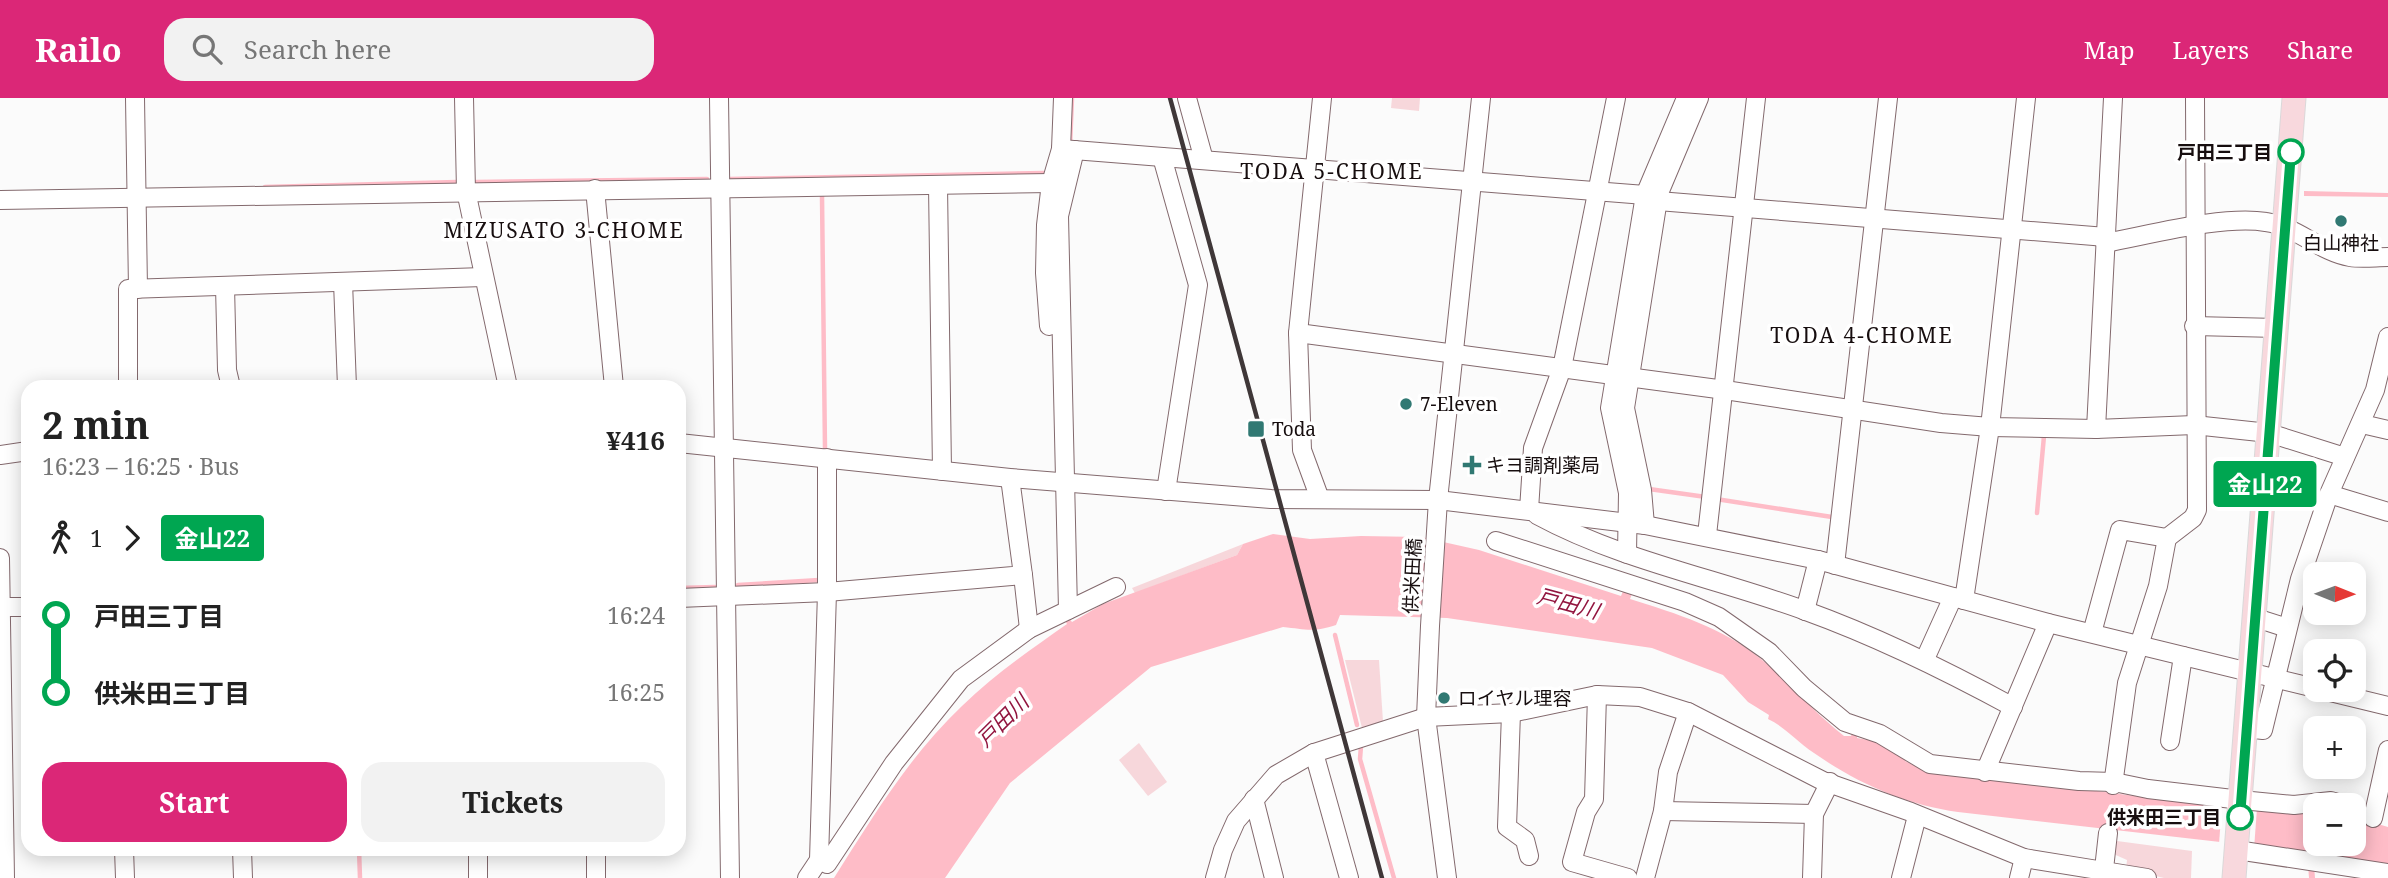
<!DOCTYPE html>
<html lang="en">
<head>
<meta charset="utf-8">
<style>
  :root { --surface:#fff; --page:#f2f2f2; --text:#222; --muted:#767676; --accent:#db2777 }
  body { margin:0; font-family:"Noto Serif","Noto Sans JP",serif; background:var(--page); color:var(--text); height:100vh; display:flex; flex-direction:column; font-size:26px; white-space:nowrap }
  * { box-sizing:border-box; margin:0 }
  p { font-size:23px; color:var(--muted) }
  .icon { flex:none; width:38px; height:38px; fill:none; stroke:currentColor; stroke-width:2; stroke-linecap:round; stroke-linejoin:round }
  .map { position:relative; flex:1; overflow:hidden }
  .sheet { position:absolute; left:21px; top:282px; width:665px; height:476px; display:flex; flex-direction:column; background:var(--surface); border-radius:21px; box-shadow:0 4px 18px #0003 }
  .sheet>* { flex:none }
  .badge { padding:0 14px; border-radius:5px; font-size:24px; line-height:46px }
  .needle { width:46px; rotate:91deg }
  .controls { position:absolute; left:2303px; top:464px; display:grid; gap:14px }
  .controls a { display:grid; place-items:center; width:63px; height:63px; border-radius:14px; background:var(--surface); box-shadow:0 4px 18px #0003; font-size:35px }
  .map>.badge { position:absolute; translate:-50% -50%; box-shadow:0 0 0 4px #fff }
  .legs { display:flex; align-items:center; gap:10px; height:77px; padding:0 21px; font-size:23px }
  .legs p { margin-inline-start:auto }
  .head { display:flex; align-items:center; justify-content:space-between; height:119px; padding:0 21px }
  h1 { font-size:38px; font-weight:700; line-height:52px }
  .primary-button { display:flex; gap:14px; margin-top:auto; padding:14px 21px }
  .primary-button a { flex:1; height:80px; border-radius:21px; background:var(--accent); color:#fff; font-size:28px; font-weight:700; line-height:80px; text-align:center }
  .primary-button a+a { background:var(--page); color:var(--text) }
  ul { padding:0 21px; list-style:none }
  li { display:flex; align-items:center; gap:24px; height:77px; font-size:26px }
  li i { display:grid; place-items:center; width:10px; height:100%; margin:0 9px; background:currentColor }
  li i::after { content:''; width:18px; height:18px; margin:-9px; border:5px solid; border-radius:50%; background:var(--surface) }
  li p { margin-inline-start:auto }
  li:first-child i { background:linear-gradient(#0000 50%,currentColor 0) }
  li:last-child i { background:linear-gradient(currentColor 50%,#0000 0) }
  header { display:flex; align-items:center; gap:42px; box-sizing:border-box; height:98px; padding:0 35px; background:var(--accent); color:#fff }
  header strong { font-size:33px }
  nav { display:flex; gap:38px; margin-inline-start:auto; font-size:24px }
  .search { width:490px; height:63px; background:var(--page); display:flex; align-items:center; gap:18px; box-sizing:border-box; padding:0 24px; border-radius:21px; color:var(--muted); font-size:26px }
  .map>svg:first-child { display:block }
  .green { fill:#f7d7db }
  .water { fill:#febcc7 }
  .pier { fill:#fbfbfb }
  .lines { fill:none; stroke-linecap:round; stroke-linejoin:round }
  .stream { stroke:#febcc7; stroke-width:4.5 }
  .minor-casing { stroke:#83696d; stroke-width:20 }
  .major-casing { stroke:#dad8d9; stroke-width:25 }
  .minor { stroke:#fff; stroke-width:18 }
  .major { stroke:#f8d8dd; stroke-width:23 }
  .rail { stroke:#3f3738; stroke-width:4.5 }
  .line-1-casing { stroke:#fff; stroke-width:16 }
  .line-1 { stroke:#00a651; stroke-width:10 }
  .stop-1-dot { fill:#fff; stroke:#00a651; stroke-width:3.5 }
  .poi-dot { fill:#317973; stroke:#fff; stroke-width:2.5 }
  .labels { text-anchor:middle; stroke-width:7; stroke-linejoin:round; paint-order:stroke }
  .stop-label { font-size:19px; font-weight:bold; fill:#170e0f; stroke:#fff; text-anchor:end }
  .poi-label { font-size:19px; fill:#170e0f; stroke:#fff; text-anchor:start }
  .street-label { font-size:19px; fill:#170e0f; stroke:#fff }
  .neighbourhood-label { font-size:21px; letter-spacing:2px; fill:#170e0f; stroke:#fff }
  .water-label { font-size:21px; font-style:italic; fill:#92153f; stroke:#fff }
</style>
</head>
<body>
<header>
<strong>Railo</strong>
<div class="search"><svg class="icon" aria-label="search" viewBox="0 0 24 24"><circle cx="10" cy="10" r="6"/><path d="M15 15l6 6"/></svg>Search here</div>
<nav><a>Map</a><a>Layers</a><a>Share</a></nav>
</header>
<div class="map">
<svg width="2388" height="780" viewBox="0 0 2388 780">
  <rect width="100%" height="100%" fill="#fbfbfb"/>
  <g class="green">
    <polygon points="1392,0 1420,0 1419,13 1391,10"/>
    <polygon points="1243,446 1237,457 1135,495 1132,490"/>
    <polygon points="1345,562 1379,562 1383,624 1362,630"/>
    <polygon points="1139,645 1167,684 1148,698 1119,662"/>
    <polygon points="2117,743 2192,753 2191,780 2164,780 2126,771 2127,762 2109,754"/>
  </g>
  <g class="water">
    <polygon points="2304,93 2388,95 2388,99 2304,98"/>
    <path d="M1273,436L1310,441L1361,438L1421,439L1479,452L1621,498L1624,491L1633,493L1630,501C1677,516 1722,529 1761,561C1790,585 1814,615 1844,638H1851L1853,633L1858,635L1857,640L1874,643L1898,658L1900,655L1906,660L1905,663L1917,669L2232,711L2274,714L2315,709V746H2354V719L2388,729V766L2313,755L2315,780H2309L2307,754L1958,714C1907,707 1858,686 1814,655C1796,643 1785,629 1768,621L1769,617L1748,604L1723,577L1652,550L1447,520L1340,517L1336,527C1312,535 1305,531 1283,529L1151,569L1010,685L945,780H834C872,720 910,657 962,608C994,577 1030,552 1067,526L1064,521L1068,519L1072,524L1103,506L1237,457L1243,446Z"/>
  </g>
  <polygon class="pier" points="2222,706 2257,710 2254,751 2219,746"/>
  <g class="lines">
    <g class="stream">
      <polyline points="1070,48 1072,0"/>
      <polyline points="730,81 1044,75"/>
      <polyline points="476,84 707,81"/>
      <polyline points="265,89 457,84"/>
      <polyline points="822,98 825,351"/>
      <polyline points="1649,391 1706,399"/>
      <polyline points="1716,401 1832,419"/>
      <polyline points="2037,415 2044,338 2041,338"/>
      <polyline points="738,487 819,482"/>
      <polyline points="679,490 715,489"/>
      <polyline points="1335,537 1357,627"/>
      <polyline points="1361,648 1360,661 1394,780"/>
      <polyline points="359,751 360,780"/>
    </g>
    <g class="minor-casing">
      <g id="minor">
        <polyline points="135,0 138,191"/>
        <polyline points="464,0 466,93 508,289"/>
        <polyline points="719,0 730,780"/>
        <polyline points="1187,0 1204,62"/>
        <polyline points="1061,51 1645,97 1658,103 2106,139"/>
        <polyline points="1162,59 1198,187 1166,393"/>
        <polyline points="938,87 942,373"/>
        <polyline points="595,91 614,289"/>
        <polyline points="0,102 1051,85"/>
        <path d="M2105,145C2150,137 2222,117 2266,124C2296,128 2320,154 2350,159C2362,161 2376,159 2388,159"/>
        <polyline points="343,184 347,289"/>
        <polyline points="225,188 227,272 231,289"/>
        <polyline points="1049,228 1045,175 1046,127 1051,85 1061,51 1063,0"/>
        <polyline points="2194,228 2277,230"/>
        <polyline points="1298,235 1725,292 1941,325 1990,329 2096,331 2194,327 2269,335 2345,359"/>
        <polyline points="128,289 128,191 483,179"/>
        <polyline points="2362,326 2388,332"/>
        <polyline points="2096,331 2113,0"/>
        <polyline points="679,345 1010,380 1271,401 1438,402 1645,427 1818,462 2048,525 2315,590"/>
        <polyline points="0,357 28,353"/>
        <polyline points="2329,396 2388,414"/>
        <polyline points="1320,401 1302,352 1298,235 1322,0"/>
        <polyline points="1529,412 1533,350 1562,270 1616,0"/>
        <path d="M1537,417C1622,463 1716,480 1806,513C1878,539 1945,572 2013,609"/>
        <polyline points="1645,427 1642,392 1625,310 1659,95 1699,0"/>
        <polyline points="1707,437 1756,0"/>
        <polyline points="1496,443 1685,504 1719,519 1769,554 1804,590 1845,624 1880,636 1930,666 2079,683 2114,684 2148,691 2241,702 2294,707 2331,703 2345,707"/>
        <polyline points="1627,456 1628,395 1610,310 1645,97 1686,0"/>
        <polyline points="0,460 5,780"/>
        <polyline points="1835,467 1888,0"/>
        <polyline points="1023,477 1029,531"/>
        <polyline points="679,500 827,494 1023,477 1010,380"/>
        <polyline points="1964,502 1990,329 2026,0"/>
        <polyline points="0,509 28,509"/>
        <polyline points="1068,512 1059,118 1075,52"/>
        <polyline points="1805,513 1818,462"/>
        <polyline points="2253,519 2287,530"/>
        <polyline points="2092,535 2120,432 2167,440 2193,420 2197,412 2195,0"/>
        <polyline points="1925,561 1953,499"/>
        <polyline points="2322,592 2388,608"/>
        <polyline points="1597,597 1594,701 1586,714 1572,764 1628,780"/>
        <polyline points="1511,615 1507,729 1525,742 1529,758"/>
        <polyline points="2245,630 2263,632 2300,481 2329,396 2375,292 2388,239"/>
        <polyline points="2170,643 2183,558"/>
        <polyline points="1314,655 1349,780"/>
        <polyline points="1985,674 2048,525"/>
        <polyline points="2113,687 2127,585 2158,488 2167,440"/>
        <polyline points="1254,701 1274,780"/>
        <polyline points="1663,713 1814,716"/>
        <polyline points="2373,720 2388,652"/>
        <polyline points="124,751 125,780"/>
        <polyline points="242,751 243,780"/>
        <polyline points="478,751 478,780"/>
        <polyline points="596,751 596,780"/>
        <polyline points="2237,752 2388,775"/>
        <polyline points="819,762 827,766 894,665 961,581 1029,531 1116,489"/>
        <polyline points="2104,771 2108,735"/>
        <polyline points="807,780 819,762 827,494 827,360"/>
        <polyline points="1215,780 1223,752 1236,723 1276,677 1314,655 1426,619 1511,615 1597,597 1640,599 1688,614 1823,683 1911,714 2024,760 2147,780"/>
        <polyline points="1447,780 1426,619 1430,528 1438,402 1481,0"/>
        <polyline points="1645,780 1663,713 1668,674 1688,614"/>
        <polyline points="1812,780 1814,716 1830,684"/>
        <polyline points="1901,780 1917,718"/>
        <polyline points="2019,780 2024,760"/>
      </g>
    </g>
    <g class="major-casing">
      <polyline id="major" points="2234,780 2294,0"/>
    </g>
    <use href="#minor" class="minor"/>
    <use href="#major" class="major"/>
    <polyline class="rail" points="1170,0 1382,780"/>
  </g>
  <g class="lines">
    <g class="line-1-casing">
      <polyline id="line-1" points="2240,719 2291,54"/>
    </g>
    <use href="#line-1" class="line-1"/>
  </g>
  <g class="stop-1-dot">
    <circle cx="2291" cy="54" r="12"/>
    <circle cx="2240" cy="719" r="12"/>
  </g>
  <g class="poi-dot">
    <circle cx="2341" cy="123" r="7"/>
    <circle cx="1406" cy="306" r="7"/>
    <rect x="1247" y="322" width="18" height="18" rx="3.5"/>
    <path d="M1468.5 356.5h7v7h7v7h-7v7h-7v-7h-7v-7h7z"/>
    <circle cx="1444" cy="600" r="7"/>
  </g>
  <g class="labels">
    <g class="stop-label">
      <text x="2272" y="61">戸田三丁目</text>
      <text x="2221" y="726">供米田三丁目</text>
    </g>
    <g class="poi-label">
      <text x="2341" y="152" text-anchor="middle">白山神社</text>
      <text x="1420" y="313">7-Eleven</text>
      <text x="1272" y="338">Toda</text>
      <text x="1486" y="374">キヨ調剤薬局</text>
      <text x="1458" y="607">ロイヤル理容</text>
    </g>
    <g class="street-label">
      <text transform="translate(1412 478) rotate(-87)" y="7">供米田橋</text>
    </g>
    <g class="neighbourhood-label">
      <text x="1332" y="81">TODA 5-CHOME</text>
      <text x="564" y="140">MIZUSATO 3-CHOME</text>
      <text x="1862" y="245">TODA 4-CHOME</text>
    </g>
    <g class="water-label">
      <text transform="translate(1568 506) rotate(15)" y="7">戸田川</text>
      <text transform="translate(1003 623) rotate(-45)" y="7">戸田川</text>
    </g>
  </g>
</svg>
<div class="controls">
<a><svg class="needle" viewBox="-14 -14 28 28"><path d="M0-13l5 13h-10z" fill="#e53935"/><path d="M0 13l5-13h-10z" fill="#767676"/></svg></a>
<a><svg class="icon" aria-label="locate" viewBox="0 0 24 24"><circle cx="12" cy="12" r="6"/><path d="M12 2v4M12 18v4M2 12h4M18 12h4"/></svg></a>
<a>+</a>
<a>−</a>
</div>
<b class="badge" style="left:2265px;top:386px;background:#00a651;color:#fff">金山22</b>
<section class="sheet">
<div class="head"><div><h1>2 min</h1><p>16:23 – 16:25 · Bus</p></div><b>¥416</b></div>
<div class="legs"><svg class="icon" aria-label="walk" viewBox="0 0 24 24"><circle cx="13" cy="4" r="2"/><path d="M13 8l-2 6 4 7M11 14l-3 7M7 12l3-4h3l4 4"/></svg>1<svg class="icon" aria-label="forward" viewBox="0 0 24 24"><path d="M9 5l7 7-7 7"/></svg><b class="badge" style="background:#00a651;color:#fff">金山22</b></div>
<ul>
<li><i style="color:#00a651"></i><b>戸田三丁目</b><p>16:24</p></li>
<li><i style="color:#00a651"></i><b>供米田三丁目</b><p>16:25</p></li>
</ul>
<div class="primary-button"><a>Start</a><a>Tickets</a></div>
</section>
</div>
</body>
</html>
